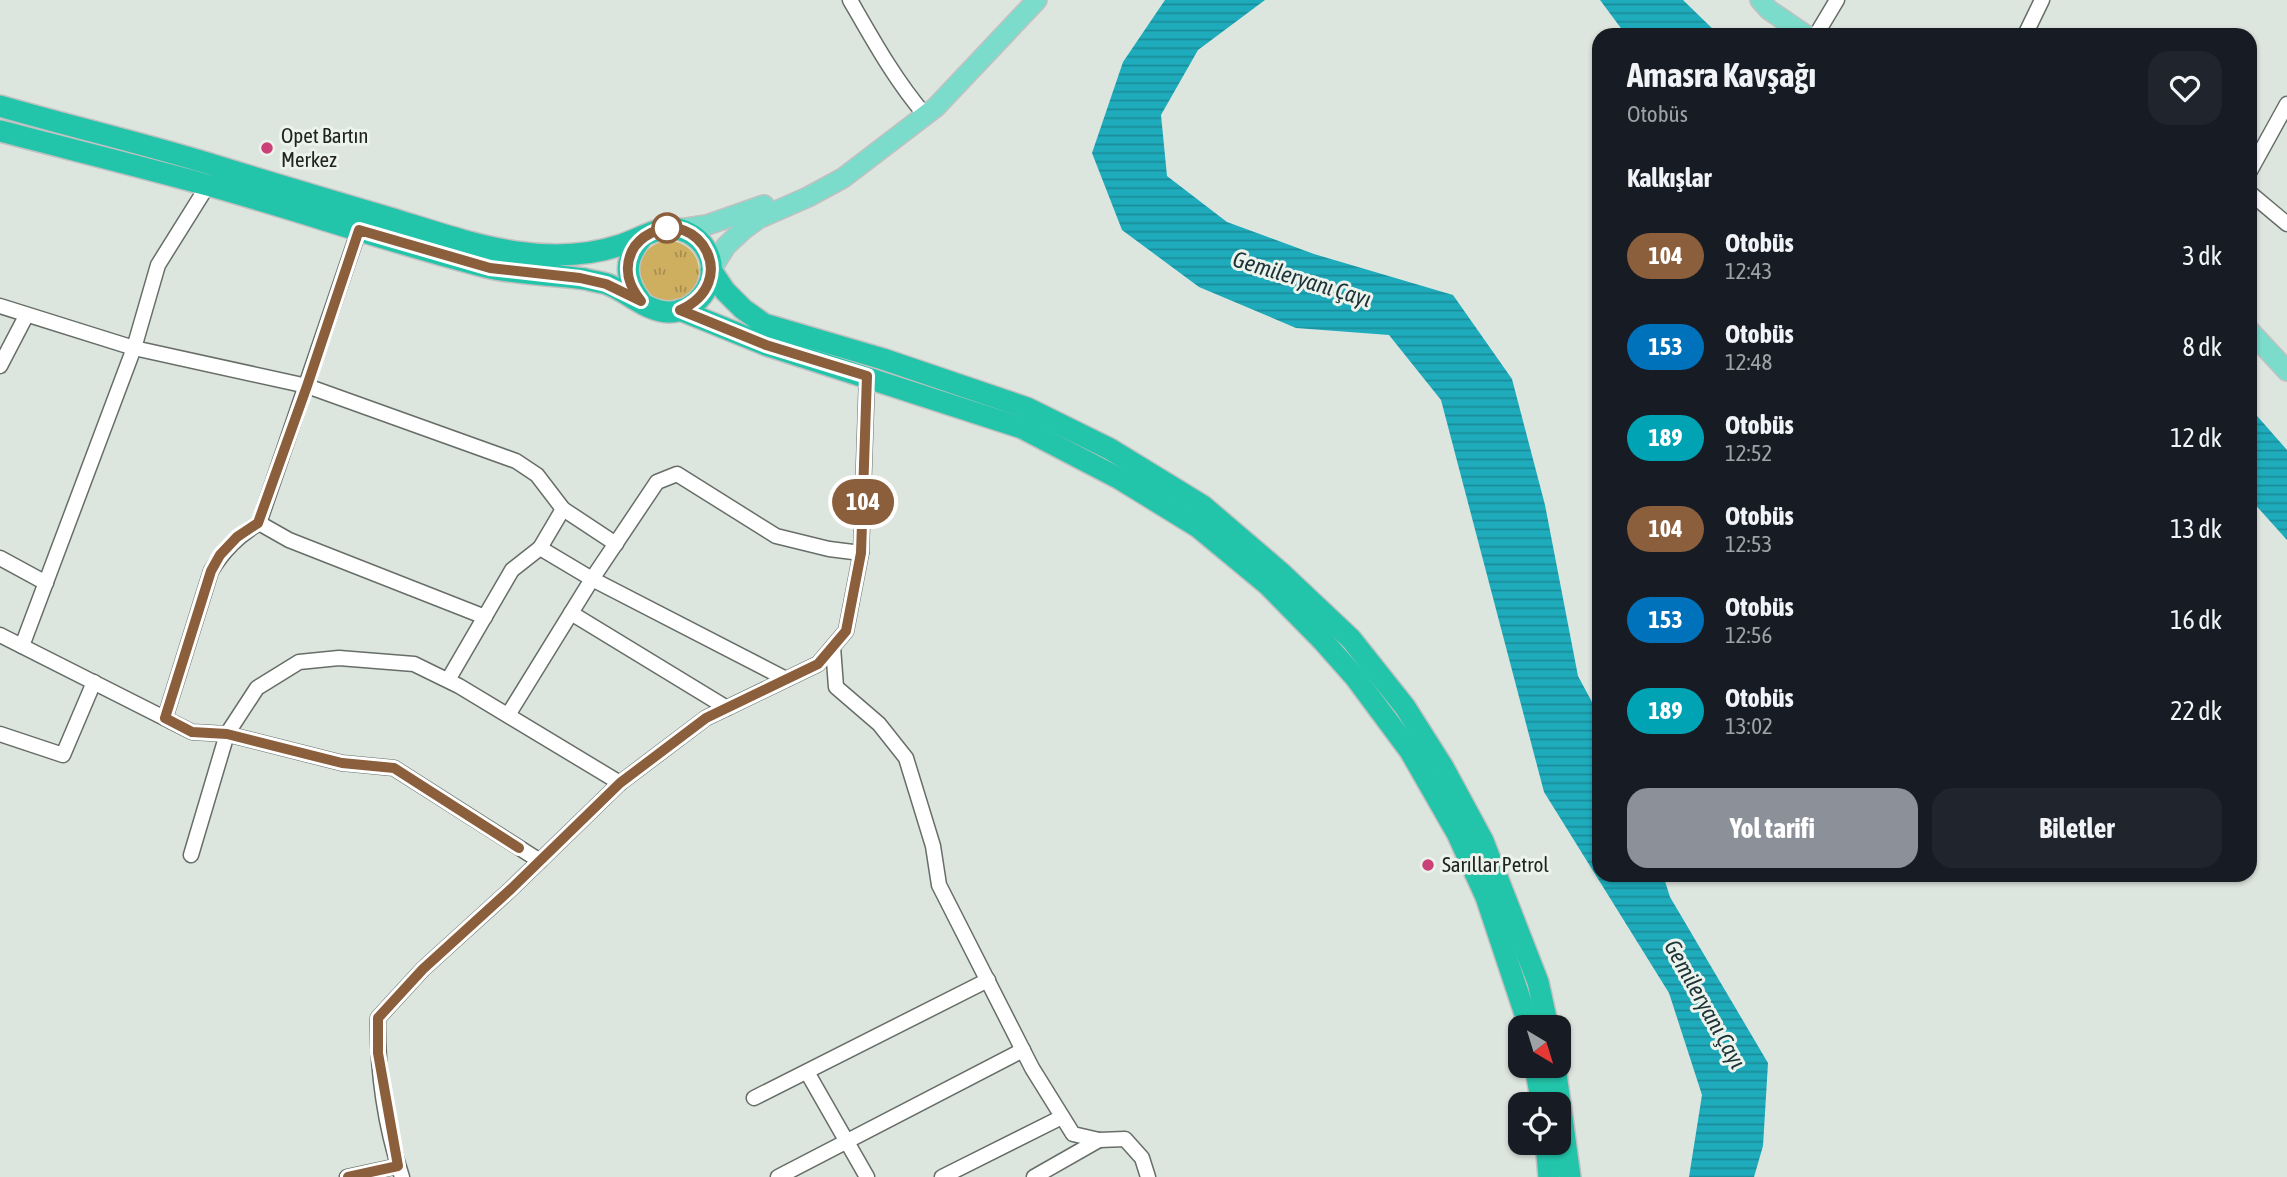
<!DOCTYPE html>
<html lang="tr">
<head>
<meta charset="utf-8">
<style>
  :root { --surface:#171b24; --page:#20242c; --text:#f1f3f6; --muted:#9ea1a6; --accent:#8c9099 }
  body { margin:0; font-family:"Asap Condensed",sans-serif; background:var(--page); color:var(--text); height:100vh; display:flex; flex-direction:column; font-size:26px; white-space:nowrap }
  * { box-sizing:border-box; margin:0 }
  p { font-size:23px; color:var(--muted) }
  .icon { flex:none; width:38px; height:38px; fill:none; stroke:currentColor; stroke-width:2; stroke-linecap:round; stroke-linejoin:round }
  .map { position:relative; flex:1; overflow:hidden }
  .details { position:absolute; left:1592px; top:28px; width:665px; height:854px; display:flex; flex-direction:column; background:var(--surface); border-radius:21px; box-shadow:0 2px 5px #0004 }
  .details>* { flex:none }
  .badge { padding:0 14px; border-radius:23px; font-size:24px; line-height:46px }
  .needle { width:46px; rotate:142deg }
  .buttons { position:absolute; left:1508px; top:1015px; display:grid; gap:14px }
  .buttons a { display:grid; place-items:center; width:63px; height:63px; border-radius:14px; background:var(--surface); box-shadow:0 2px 5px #0004; font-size:35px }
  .map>.badge { position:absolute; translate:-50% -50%; box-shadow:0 0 0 4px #fff }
  h2 { padding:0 35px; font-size:26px; line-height:63px }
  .round { display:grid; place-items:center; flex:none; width:74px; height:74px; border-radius:21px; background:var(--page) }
  .head { display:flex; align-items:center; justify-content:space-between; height:119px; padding:0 35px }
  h1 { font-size:33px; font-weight:700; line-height:52px }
  .cta { display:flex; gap:14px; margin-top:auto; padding:14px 35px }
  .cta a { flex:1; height:80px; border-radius:21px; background:var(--accent); color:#fff; font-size:28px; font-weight:700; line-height:80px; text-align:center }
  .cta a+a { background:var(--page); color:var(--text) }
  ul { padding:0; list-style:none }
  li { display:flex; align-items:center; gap:21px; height:91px; padding:0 35px }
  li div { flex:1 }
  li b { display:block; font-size:26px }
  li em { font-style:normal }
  li .badge { min-width:77px; font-weight:700; text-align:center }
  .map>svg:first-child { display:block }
  .grass { fill:url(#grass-tufts) }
  .water { fill:url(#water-rules) }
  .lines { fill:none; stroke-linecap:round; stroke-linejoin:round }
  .minor-casing { stroke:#676e68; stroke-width:17 }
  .major-casing { stroke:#c1c1c1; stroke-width:22 }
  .highway-casing { stroke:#c1c1c1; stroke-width:24 }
  .minor { stroke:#fff; stroke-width:14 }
  .major { stroke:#7bdccc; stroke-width:19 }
  .highway { stroke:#23c5aa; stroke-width:21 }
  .line-casing { stroke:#fff; stroke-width:16 }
  .line { stroke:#8b5e3c; stroke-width:10 }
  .poi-dot { fill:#cb4177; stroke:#ebf3ec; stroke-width:2.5 }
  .stop-dot { fill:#fff; stroke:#8b5e3c; stroke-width:3.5 }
  .labels { text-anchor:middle; stroke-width:6; stroke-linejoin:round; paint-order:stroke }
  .poi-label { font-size:21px; fill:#202320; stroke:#ebf3ec; text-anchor:start }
  .water-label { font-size:23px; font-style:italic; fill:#1d3337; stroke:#ebf3ec }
</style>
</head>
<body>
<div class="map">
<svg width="2287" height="1177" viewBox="0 0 2287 1177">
  <defs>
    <pattern id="grass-tufts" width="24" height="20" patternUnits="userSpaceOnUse" patternTransform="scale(1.75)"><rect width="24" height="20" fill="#cdaf5f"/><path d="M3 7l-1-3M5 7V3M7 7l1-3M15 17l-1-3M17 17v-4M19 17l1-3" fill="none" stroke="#a68e4e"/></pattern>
    <pattern id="water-rules" width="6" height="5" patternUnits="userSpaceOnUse" patternTransform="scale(1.75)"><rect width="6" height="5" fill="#1eacbd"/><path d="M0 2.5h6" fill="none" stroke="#1a8c99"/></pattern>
  </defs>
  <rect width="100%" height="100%" fill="#dde6de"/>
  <circle class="grass" cx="669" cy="271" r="30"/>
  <g class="water">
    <polygon points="1165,0 1265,0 1198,50 1161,115 1167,176 1227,222 1314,254 1453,295 1512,379 1545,505 1578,676 1599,715 1600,875 1663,875 1670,897 1768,1063 1763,1146 1754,1177 1689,1177 1702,1095 1669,993 1544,792 1441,400 1389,335 1296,328 1199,287 1122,230 1092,153 1123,62"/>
    <polygon points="1600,0 1683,0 1719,35 1626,35"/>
    <polygon points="2251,409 2287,450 2287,540 2251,500"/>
  </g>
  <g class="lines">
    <g class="minor-casing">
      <g id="minor">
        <path d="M850,0C873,40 895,80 925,115"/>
        <polyline points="1816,35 1837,0"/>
        <polyline points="2025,35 2042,0"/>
        <polyline points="2250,171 2287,104"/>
        <polyline points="2250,193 2287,224"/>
        <polyline points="359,230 259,523 289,540 485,617"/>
        <polyline points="0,306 134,348 307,386 516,461 537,475 563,509 616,544"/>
        <polyline points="0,366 26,316"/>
        <polyline points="540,548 563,509"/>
        <polyline points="0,558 46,583"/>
        <polyline points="571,613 727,708"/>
        <polyline points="0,635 192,732 227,734 257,688 299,662 339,658 414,664 459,686 620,783"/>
        <polyline points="22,646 134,348 158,265 208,185"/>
        <polyline points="833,647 836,687 879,724 906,758 933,846 939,885 1032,1068 1073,1134 1099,1140 1125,1139 1142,1158 1148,1177"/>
        <polyline points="448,680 512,570 540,548 592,579 786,679"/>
        <polyline points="508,715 592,579 657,482 677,474 776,536 829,549 861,553"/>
        <path d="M165,718L211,571C224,550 238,536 259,523"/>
        <polyline points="0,734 63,755 94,682"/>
        <polyline points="191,855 227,734 342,763 394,768 540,861"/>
        <polyline points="807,1072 867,1177"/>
        <polyline points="754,1098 988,980"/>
        <polyline points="347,1177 398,1166"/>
        <path d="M402,1177C385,1127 377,1070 378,1018L423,969L511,889L620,783L706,718L818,664L846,631L861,553L867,376"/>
        <polyline points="778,1177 1023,1050"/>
        <polyline points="942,1177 1062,1117"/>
        <polyline points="1034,1177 1099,1140"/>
      </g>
    </g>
    <g class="major-casing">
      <g id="major">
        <polyline points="1760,0 1769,10 1806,35"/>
        <polyline points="680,229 707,225 764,205"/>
        <polyline points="711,270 726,246 743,230 758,219 808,197 843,178 936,107 1037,0"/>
        <polyline points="2250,331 2287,371"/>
      </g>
    </g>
    <g class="highway-casing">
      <g id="highway">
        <path d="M0,106C69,126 138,142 207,163C268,182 329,200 390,218C465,241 542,271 621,245C633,241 644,235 656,231C678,222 703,236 710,259C717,285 696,312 669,312C647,312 628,292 607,284C600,282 592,281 585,279C552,274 519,275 486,267C392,243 301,211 207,185C138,166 69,149 0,131"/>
        <polyline points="711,270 725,291 743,309 764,324 883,359 1027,408 1110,449 1203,506 1280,572 1351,639 1405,707 1443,767 1483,841 1538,982 1548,1027"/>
        <path d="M641,301C624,279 624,259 642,238"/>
        <polyline points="680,310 766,345 1022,428 1120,479 1198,527 1268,585 1323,641 1355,677 1410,751 1457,833 1486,897 1525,1014 1528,1027"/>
        <polyline points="1535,1066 1542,1104"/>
        <polyline points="1555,1066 1570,1177"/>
        <polyline points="1546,1143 1549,1177"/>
      </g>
    </g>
    <use href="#minor" class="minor"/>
    <use href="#major" class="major"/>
    <use href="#highway" class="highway"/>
  </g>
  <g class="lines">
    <g class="line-casing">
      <path id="line" d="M348,1177L398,1166L378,1053V1018L423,969L511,889L620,783L706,718L818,664L846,631L861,553L867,376L766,345L680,310C742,282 699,208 651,233C643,237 636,243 632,251C623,270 629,286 641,301L606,284L580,278L490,268L359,230L307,386L258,523L237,537L220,555L211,571L165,718L192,732L227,734L342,763L394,768L519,848"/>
    </g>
    <use href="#line" class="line"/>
  </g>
  <g class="poi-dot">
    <circle cx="267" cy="148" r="7"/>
    <circle cx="1428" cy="865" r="7"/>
  </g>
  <circle class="stop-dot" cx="667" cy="228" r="14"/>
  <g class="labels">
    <g class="poi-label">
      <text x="281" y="143">Opet Bartın<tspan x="281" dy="24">Merkez</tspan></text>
      <text x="1442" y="872">Sarıllar Petrol</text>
    </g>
    <g class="water-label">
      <text transform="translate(1302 279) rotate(17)" y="8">Gemileryanı Çayı</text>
      <text transform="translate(1705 1004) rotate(61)" y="8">Gemileryanı Çayı</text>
    </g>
  </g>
</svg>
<div class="buttons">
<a><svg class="needle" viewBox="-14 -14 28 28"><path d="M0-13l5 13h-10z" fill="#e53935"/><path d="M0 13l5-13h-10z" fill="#9ea1a6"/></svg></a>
<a><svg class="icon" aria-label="locate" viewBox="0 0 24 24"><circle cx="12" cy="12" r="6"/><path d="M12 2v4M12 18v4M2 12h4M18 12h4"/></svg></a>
</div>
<b class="badge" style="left:863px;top:502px;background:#8b5e3c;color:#fff">104</b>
<section class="details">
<div class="head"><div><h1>Amasra Kavşağı</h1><p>Otobüs</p></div><a class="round"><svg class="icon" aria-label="heart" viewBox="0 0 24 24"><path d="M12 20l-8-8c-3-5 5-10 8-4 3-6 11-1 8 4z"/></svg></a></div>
<h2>Kalkışlar</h2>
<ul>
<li><span class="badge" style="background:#8b5e3c;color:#fff">104</span><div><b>Otobüs</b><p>12:43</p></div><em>3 dk</em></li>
<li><span class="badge" style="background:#0072bc;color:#fff">153</span><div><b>Otobüs</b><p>12:48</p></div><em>8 dk</em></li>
<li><span class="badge" style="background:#00a3b4;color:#fff">189</span><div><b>Otobüs</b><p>12:52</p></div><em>12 dk</em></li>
<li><span class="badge" style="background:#8b5e3c;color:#fff">104</span><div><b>Otobüs</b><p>12:53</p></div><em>13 dk</em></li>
<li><span class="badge" style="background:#0072bc;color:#fff">153</span><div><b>Otobüs</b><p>12:56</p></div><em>16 dk</em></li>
<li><span class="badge" style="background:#00a3b4;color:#fff">189</span><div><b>Otobüs</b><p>13:02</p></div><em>22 dk</em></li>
</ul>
<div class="cta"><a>Yol tarifi</a><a>Biletler</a></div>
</section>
</div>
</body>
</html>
